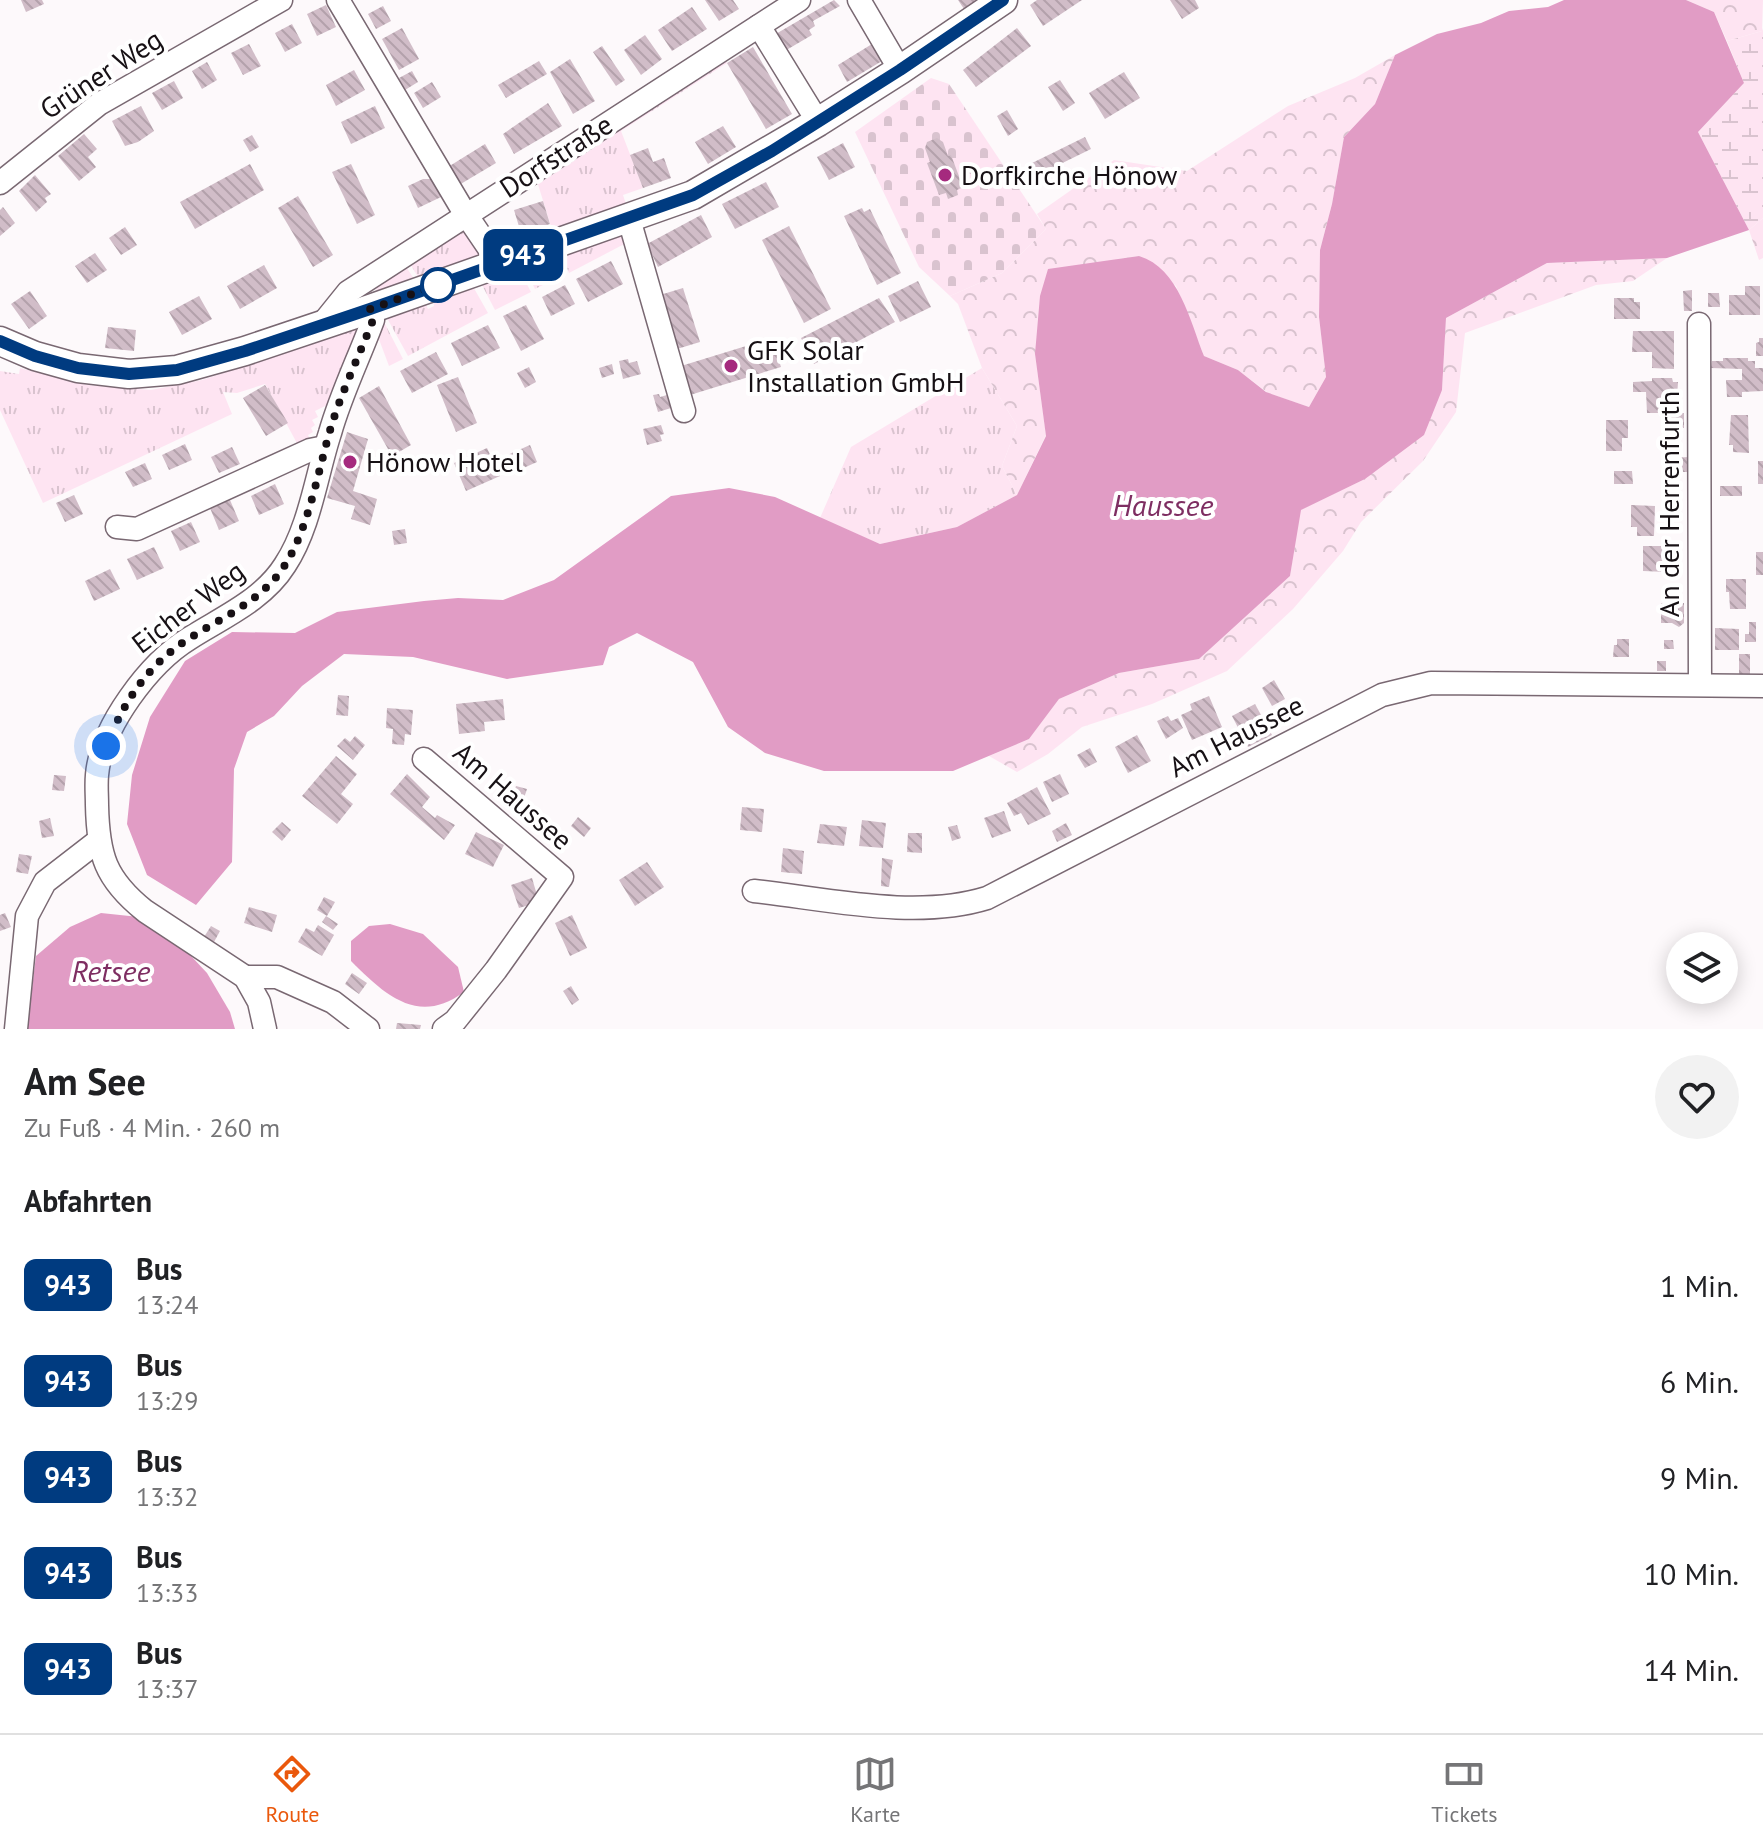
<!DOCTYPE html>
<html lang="de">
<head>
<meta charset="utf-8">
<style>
  :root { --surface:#fff; --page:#f2f2f2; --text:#202124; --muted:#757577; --line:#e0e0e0; --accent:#ea580c }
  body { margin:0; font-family:"PT Sans",sans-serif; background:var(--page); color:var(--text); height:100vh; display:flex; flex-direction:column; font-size:30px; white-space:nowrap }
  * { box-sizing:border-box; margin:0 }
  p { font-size:26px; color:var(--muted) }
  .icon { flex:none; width:44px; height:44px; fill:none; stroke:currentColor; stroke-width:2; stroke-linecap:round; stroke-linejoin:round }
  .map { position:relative; height:1029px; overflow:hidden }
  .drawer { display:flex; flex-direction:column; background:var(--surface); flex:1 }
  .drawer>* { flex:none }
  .badge { padding:0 16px; border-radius:12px; font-size:28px; line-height:52px }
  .controls { position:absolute; left:1666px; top:932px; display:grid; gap:16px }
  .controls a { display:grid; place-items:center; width:72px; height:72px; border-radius:50%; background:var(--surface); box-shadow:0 4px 20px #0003; font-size:40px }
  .you { position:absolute; width:40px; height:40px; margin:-20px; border:6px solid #fff; border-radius:50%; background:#1a73e8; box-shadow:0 0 0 12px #1a73e833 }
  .map>.badge { position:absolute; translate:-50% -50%; box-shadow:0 0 0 4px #fff }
  h2 { padding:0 24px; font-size:30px; line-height:72px }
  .round { display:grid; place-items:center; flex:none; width:84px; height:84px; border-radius:42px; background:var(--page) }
  .overview { display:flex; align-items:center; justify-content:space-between; height:136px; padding:0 24px }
  h1 { font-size:38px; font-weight:800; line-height:60px }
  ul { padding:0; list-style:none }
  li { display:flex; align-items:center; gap:24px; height:96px; padding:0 24px }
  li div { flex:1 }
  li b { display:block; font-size:30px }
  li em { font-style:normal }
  li .badge { min-width:88px; font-weight:700; text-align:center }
  .tabs { display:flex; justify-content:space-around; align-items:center; height:112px; border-top:2px solid var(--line); background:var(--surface); font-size:22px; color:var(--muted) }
  .tabs a { display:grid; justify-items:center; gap:4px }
  .tabs .selected { color:var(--accent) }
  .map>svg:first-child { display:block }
  .grass { fill:url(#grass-tufts) }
  .forest { fill:url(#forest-crowns) }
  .wetland { fill:url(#wetland-marsh) }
  .cemetery { fill:url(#cemetery-stones) }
  .water { fill:#e19cc5 }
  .building { fill:url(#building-back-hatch) }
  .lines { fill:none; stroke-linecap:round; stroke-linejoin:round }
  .minor-casing { stroke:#796872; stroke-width:25 }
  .major-casing { stroke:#796872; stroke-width:31 }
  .minor { stroke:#fff; stroke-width:22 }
  .major { stroke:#fff; stroke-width:28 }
  .line-casing { stroke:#fff; stroke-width:18 }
  .line { stroke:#003b80; stroke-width:12 }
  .walk { stroke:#171115; stroke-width:8; stroke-dasharray:0 14.4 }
  .poi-dot { fill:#a52a7e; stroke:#fff; stroke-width:3 }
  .stop-dot { fill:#fff; stroke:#003b80; stroke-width:4 }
  .labels { text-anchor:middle; stroke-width:8; stroke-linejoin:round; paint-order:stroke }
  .street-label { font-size:28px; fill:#171115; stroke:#fff }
  .poi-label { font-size:28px; fill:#171115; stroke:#fff; text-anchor:start }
  .water-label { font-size:30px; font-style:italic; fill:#7e2e62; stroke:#fff }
</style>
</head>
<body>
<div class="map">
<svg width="1763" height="1029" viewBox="0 0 1763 1029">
  <defs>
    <pattern id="grass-tufts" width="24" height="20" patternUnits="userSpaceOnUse" patternTransform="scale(2)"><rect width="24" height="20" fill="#fee4f2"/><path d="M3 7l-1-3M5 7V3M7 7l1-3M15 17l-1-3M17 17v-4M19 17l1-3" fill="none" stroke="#d9c3cf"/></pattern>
    <pattern id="forest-crowns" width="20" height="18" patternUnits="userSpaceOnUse" patternTransform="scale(2)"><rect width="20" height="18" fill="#fee4f2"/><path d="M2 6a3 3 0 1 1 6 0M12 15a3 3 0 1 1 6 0" fill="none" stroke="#d9c3cf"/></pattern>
    <pattern id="wetland-marsh" width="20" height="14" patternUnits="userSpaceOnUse" patternTransform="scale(2)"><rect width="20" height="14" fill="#fee4f2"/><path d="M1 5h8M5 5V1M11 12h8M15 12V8" fill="none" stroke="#d9c3cf"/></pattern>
    <pattern id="cemetery-stones" width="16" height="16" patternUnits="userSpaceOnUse" patternTransform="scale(2)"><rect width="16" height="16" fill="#fee4f2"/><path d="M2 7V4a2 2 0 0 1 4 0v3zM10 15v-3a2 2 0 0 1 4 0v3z" fill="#d9c3cf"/></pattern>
    <pattern id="building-back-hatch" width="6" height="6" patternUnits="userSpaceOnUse" patternTransform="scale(2)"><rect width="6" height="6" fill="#d1bdc8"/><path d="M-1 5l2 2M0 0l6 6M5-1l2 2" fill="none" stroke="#b3a1ab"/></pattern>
  </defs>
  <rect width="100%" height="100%" fill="#fdf9fb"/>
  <g class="grass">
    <polygon points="723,56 727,63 621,131 643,188 623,195 628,210 554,236 536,178"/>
    <polygon points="467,225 488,254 418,277 409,262"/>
    <polygon points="627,230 632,240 569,273 561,253"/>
    <polygon points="555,255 563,275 535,289 524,266"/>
    <polygon points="405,265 414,279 402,283 403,287 377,293 376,287"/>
    <polygon points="518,267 531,292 495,310 482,285 482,279"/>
    <polygon points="471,283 488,313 408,356 387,318 426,305 428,309 434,306 433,301"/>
    <polygon points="383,320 403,359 389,366 377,334"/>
    <polygon points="366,326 331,403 315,411 318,417 312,420 315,425 311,428 313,432 308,435 311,441 299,447 265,384 237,393 223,392 232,414 43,503 0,410 0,371 19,374 20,368 87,385 151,390 202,380"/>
    <polygon points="982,368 1017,426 1002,466 1017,495 957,527 880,544 820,518 851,447"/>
  </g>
  <g class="forest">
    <polygon points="1686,0 1763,0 1762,31 1727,41 1714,12"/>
    <polygon points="1395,55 1375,104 1344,137 1332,204 1320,250 1319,317 1326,377 1309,407 1268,393 1238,370 1204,356 1176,286 1139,256 1117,259 1035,354 1046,435 1017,495 1002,466 1017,426 982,368 958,304 950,296 1002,273 1046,229 1037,214 1114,160 1187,171 1288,106 1355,78"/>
    <polygon points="1763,218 1763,258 1759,260 1749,230"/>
    <polygon points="1667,258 1633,281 1596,285 1465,333 1456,412 1423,461 1361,522 1343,551 1293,609 1227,671 1152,704 1082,727 1048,754 1017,772 989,756 1029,739 1059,699 1119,673 1199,659 1290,576 1300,510 1365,479 1442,390 1446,318 1547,263"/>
  </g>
  <polygon class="wetland" points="1763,28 1763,218 1749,230 1698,132 1744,83 1727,41 1762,31"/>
  <polygon class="cemetery" points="931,78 949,84 1046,229 1002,273 950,296 919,267 855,132"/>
  <g class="water">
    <path d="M1564,0H1686L1714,12L1744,83L1698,132L1749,230L1667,258L1547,263L1446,318L1442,390L1424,435L1365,479L1301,510L1290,576L1199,659L1119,673L1059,699L1029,739L953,771H824L765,753L728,727L693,662L637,633L609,647L603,665L507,679L413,657L344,654L302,686L274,716L247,732L234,769L232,862L196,905L147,875L127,824L132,775L150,717L185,661L232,632L295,633L337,612L424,601L458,598L503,600L554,580L671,496L729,488L775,497L880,544L957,527L1017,495L1046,436L1035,354L1040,296L1048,269L1139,256C1179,268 1190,321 1204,356L1238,370L1266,392L1309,407L1326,377L1319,317L1320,250L1332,204L1344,137L1375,104L1395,55L1437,34L1481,23L1509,11L1548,7Z"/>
    <polygon points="101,913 139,917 177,941 207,973 230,1012 235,1029 27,1029 36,956 70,927"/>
    <path d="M390,924L423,934L458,967L464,992C418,1026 385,995 351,961V941L369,926Z"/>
  </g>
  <g class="building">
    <polygon points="21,0 42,0 44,4 26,12"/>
    <polygon points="705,0 733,0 739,9 719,21"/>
    <polygon points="834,0 840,6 813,21 815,26 809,30 812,35 783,52 774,35"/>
    <polygon points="958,0 976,0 964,9"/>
    <polygon points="1037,0 1082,0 1043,26 1030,5"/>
    <polygon points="1170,0 1195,0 1199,8 1182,19"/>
    <polygon points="326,5 336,27 317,36 307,14"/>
    <polygon points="383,6 391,21 376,29 368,14"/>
    <polygon points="692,7 707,29 672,51 658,30"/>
    <polygon points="292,24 302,43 285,52 275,33"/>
    <polygon points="402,28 419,59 399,70 382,39"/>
    <polygon points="1017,28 1031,46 976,87 963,70"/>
    <polygon points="645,35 662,59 641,75 624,50"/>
    <polygon points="249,44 261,66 243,75 231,53"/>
    <polygon points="872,44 882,61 847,82 838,65"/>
    <polygon points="602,46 625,80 616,86 593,52"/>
    <polygon points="753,47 792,114 766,129 727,63"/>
    <polygon points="570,59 595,101 573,114 550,72"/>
    <polygon points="539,61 547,74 506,98 498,85"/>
    <polygon points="207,62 217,80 202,89 192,71"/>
    <polygon points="354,70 365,90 336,106 326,85"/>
    <polygon points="412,71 418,82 405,90 399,78"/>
    <polygon points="1124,72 1140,98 1105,119 1089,93"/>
    <polygon points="1060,80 1075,103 1063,111 1048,87"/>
    <polygon points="174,81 183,98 162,110 152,93"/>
    <polygon points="432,82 441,97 423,108 414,93"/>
    <polygon points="548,103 562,126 514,154 503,134"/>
    <polygon points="141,106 154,131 138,142 125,146 112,121"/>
    <polygon points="375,106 385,128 351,144 341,122"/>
    <polygon points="1007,110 1018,129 1008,136 997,116"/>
    <polygon points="723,126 736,147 708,164 695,142"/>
    <polygon points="84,134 97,149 88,157 96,167 79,181 58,156"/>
    <polygon points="252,135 259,147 250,152 243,140"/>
    <polygon points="1085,137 1091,149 1036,176 1030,164"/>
    <polygon points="937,138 943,142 948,156 951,155 963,187 957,190 958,195 948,199 946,193 939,195 927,163 930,162 925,148 927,142"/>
    <polygon points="843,143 855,167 829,180 817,157"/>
    <polygon points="485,144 496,163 459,185 448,167"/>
    <polygon points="648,148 653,162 664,158 671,178 643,188 630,155"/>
    <polygon points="250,164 264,190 195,229 180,202"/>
    <polygon points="351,164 375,215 357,224 332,172"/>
    <polygon points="35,175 51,194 45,198 47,202 36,212 19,191"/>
    <polygon points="423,179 431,179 441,197 418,208 408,186"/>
    <polygon points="766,182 779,207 735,229 722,204"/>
    <polygon points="298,196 333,255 313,267 278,208"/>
    <polygon points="543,201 550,224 521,233 514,210"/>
    <polygon points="3,207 15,223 0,236 0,210"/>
    <polygon points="862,208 864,212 870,209 901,273 877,285 844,216"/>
    <polygon points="701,215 712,237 658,267 647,244"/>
    <polygon points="789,226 831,309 804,323 762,240"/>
    <polygon points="125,227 137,245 121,255 109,238"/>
    <polygon points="95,253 107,270 87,283 75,266"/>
    <polygon points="611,261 623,284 588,302 576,279"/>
    <polygon points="264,265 277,288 240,309 227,286"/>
    <polygon points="918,281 931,307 900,322 888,296"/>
    <polygon points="565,285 575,304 551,316 542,297"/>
    <polygon points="1745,286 1760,286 1760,315 1729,315 1729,295 1745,295"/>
    <polygon points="683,288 700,342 677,349 660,295"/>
    <polygon points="1692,290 1692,311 1684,311 1683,291"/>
    <polygon points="30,291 47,316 29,329 11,304"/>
    <polygon points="1708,293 1719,293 1720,307 1708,307"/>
    <polygon points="199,296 212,319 182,335 169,312"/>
    <polygon points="879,298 895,322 814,364 801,338"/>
    <polygon points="1614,298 1634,298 1634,302 1640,302 1640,319 1614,319"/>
    <polygon points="526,305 544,339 521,351 503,316"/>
    <polygon points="488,325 500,348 462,366 451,343"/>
    <polygon points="108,327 136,330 134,351 105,348"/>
    <polygon points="1633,331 1674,331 1674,369 1652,368 1652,352 1632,352"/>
    <polygon points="772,338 781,367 690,395 681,366"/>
    <polygon points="1759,338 1763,338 1763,356 1756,356 1756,343 1759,342"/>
    <polygon points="436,352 448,374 412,393 400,371"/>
    <polygon points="1723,358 1748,358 1748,361 1755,361 1755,368 1763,368 1763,391 1742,392 1742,397 1727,397 1726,380 1742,380 1742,369 1711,368 1712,361 1723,361"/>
    <polygon points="628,359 629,363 637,361 641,374 623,379 619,361"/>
    <polygon points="612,364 614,374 602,378 599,368"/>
    <polygon points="529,367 536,382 525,388 517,373"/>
    <polygon points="458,377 477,423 456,432 437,385"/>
    <polygon points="1652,378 1672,378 1673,382 1678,382 1676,413 1684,413 1684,428 1667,428 1667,413 1647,413 1646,392 1633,392 1633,382 1652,381"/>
    <polygon points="265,385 288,423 266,436 243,398"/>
    <polygon points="379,386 411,445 392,456 359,398"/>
    <polygon points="659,394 660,397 667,395 671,408 658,412 653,395"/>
    <polygon points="1731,415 1748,415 1749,453 1733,452 1733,445 1729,445"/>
    <polygon points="1606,420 1628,420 1628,438 1622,438 1622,451 1606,451"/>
    <polygon points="661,425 664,434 660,435 662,441 647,445 643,429"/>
    <polygon points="347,432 368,439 353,491 377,499 370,525 351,519 355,506 327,498"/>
    <polygon points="185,444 192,460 169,470 162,455"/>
    <polygon points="530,445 537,462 512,473 505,456"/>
    <polygon points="232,447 240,464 219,473 211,457"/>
    <polygon points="487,448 500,476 466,491 454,463"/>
    <polygon points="1689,457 1689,472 1670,472 1670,458"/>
    <rect x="1758" y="461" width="5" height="23"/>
    <polygon points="145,463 152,479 133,487 125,472"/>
    <polygon points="1614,471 1632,471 1633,484 1614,484"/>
    <polygon points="275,484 284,504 259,515 251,496"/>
    <rect x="1720" y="486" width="22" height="10"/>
    <polygon points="74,495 83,514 65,522 56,503"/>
    <polygon points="230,500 239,521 219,530 210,508"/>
    <polygon points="1631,505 1655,506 1654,536 1637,536 1637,527 1631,527"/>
    <polygon points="191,522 200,542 180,551 171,531"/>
    <polygon points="405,529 407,543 394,545 392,531"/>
    <polygon points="1643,546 1667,546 1667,572 1643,571"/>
    <polygon points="154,547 164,568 137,580 127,559"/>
    <rect x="1756" y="552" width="7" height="23"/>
    <polygon points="110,569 120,589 94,601 85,581"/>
    <polygon points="1726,579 1746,579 1746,609 1730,609 1729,592 1726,592"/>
    <polygon points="1661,603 1684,603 1684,623 1679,627 1672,623 1661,623"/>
    <polygon points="1749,622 1756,622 1756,642 1745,642 1745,634 1749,634"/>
    <polygon points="1715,628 1739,629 1739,650 1715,650"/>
    <polygon points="1617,639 1629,639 1629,657 1613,657 1614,645 1617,645"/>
    <polygon points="1664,640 1673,640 1674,649 1664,649"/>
    <rect x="1739" y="654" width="11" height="20"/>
    <rect x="1657" y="661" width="9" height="10"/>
    <polygon points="1274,680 1285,699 1272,706 1262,688"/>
    <polygon points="338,695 349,696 348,716 336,715"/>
    <polygon points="1209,696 1222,727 1192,740 1181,715 1192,710 1190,704"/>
    <polygon points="503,699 505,720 484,722 485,731 459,734 456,704"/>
    <polygon points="1255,704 1272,735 1248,747 1232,716"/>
    <polygon points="387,708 413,710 411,735 405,734 404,745 392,744 393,729 386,728"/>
    <polygon points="1168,716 1171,721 1178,718 1183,728 1166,739 1157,721"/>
    <polygon points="1137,735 1151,761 1128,773 1115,747"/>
    <polygon points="355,736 365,745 353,760 337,746 345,738 350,742"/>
    <polygon points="1090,748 1097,762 1085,768 1077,755"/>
    <polygon points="336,756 357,774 341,794 353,804 337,824 302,796"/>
    <polygon points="407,774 430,797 422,807 435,818 437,815 455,825 444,840 390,794"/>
    <polygon points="1060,774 1069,794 1052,802 1043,782"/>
    <polygon points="54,775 66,776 64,791 52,790"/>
    <polygon points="516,786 527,789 523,801 512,797"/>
    <polygon points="1037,787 1051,814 1028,825 1021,813 1014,816 1007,803"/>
    <polygon points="742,807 764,809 762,832 740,830"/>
    <polygon points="1004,811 1011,831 992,838 984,818"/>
    <polygon points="578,817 591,828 584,837 571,826"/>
    <polygon points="50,818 54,836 42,838 39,821"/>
    <polygon points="862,820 886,823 883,848 859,846"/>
    <polygon points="282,822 291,830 282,841 272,832"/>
    <polygon points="1066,823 1072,835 1057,842 1052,831"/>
    <polygon points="820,824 847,827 844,846 817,843"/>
    <polygon points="957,825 961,838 952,841 948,827"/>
    <polygon points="476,832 504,845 493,867 465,854"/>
    <polygon points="908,833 922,833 922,853 907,852"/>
    <polygon points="783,848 804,851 802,874 781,872"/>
    <polygon points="19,854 32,856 28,874 16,872"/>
    <polygon points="882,858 893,860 889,887 881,886"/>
    <polygon points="647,862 664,887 635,906 619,880"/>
    <polygon points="532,878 539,902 519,908 511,885"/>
    <polygon points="324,897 335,902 327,916 317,910"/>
    <polygon points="249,907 277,915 272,932 244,923"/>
    <polygon points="5,913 11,927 0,931 0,915"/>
    <polygon points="572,915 587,948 570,956 555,923"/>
    <polygon points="326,916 338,924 333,930 322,922"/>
    <polygon points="318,925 334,935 322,956 298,942 306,928 314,932"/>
    <polygon points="211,926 220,931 214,942 204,937"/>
    <polygon points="352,973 367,983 359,994 345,984"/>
    <polygon points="571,986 579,1000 572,1005 563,991"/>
    <polygon points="397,1023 421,1025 420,1029 396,1029"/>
  </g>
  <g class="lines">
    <g class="minor-casing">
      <g id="minor">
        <polyline points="338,0 461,207 499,263"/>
        <polyline points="859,0 900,70"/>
        <polyline points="759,26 818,122"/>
        <polyline points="0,183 99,104 281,0"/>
        <polyline points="629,219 684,411"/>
        <polyline points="323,323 348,292 799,0"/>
        <polyline points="1699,324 1700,684"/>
        <polyline points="117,527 137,529 310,450 325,447"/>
        <polyline points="424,759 562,877 496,970 455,1021 444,1029"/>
        <path d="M754,891C827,899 916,920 987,898L1382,695L1431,683L1763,686"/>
        <polyline points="245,977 277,977 333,1002 368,1029"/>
        <polyline points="16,1029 27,916 45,882 98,841"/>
        <path d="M265,1029L259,1002L245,977L145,911C105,879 98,855 97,805C97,795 96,785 97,775C101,727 149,663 190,638C223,617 263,600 285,565C310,527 316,476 330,433C341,394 359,358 373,320L370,309"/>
      </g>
    </g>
    <g class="major-casing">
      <polyline id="major" points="0,341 35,356 78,368 129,374 177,370 245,351 370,309 693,195 818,122 900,70 1003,0"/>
    </g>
    <use href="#minor" class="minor"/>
    <use href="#major" class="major"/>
  </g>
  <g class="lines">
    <g class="line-casing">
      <polyline id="line" points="0,341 35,356 78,368 129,374 177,370 245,351 370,309 693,195 772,151 900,70 1003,0"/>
    </g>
    <use href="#line" class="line"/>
    <path class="walk" d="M106,746C124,702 148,664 190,638C223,617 263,600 285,565C309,527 318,471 331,427C342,391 359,356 373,320L370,309L438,285"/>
  </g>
  <g class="poi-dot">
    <circle cx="945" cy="175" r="8"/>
    <circle cx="731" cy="366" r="8"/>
    <circle cx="350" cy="462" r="8"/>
  </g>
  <circle class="stop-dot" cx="438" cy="285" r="16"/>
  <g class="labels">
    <g class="street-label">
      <text transform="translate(101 74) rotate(-33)" y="10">Grüner Weg</text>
      <text transform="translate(556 156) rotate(-33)" y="10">Dorfstraße</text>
      <text transform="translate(1669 504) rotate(-90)" y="10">An der Herrenfurth</text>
      <text transform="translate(188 607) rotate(-37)" y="10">Eicher Weg</text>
      <text transform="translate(1236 736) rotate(-27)" y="10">Am Haussee</text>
      <text transform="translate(513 796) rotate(41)" y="10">Am Haussee</text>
    </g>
    <g class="poi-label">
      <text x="961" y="185">Dorfkirche Hönow</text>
      <text x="747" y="360">GFK Solar<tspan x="747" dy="32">Installation GmbH</tspan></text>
      <text x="366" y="472">Hönow Hotel</text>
    </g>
    <g class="water-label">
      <text x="1163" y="516">Haussee</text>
      <text x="111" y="982">Retsee</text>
    </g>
  </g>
</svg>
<div class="controls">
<a><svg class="icon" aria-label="layers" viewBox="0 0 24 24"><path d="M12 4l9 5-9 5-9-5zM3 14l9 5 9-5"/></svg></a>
</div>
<div class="you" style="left:106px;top:746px"></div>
<b class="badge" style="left:523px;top:255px;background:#003b80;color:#fff">943</b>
</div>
<section class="drawer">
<div class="overview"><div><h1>Am See</h1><p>Zu Fuß · 4 Min. · 260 m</p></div><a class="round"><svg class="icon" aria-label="heart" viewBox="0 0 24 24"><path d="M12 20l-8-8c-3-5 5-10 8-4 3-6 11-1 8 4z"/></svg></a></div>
<h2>Abfahrten</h2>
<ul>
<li><span class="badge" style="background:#003b80;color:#fff">943</span><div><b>Bus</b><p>13:24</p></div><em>1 Min.</em></li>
<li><span class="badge" style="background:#003b80;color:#fff">943</span><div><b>Bus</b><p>13:29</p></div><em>6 Min.</em></li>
<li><span class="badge" style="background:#003b80;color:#fff">943</span><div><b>Bus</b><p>13:32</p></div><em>9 Min.</em></li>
<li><span class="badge" style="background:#003b80;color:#fff">943</span><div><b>Bus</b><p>13:33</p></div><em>10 Min.</em></li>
<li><span class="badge" style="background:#003b80;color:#fff">943</span><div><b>Bus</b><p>13:37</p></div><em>14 Min.</em></li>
</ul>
</section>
<nav class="tabs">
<a class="selected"><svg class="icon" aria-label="directions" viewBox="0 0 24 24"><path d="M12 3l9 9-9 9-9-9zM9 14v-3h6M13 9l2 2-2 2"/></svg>Route</a>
<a><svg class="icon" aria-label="map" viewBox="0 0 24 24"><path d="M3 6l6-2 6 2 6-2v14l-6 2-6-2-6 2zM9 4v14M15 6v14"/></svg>Karte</a>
<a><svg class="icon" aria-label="tickets" viewBox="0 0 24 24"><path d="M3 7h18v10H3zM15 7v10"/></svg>Tickets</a>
</nav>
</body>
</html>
